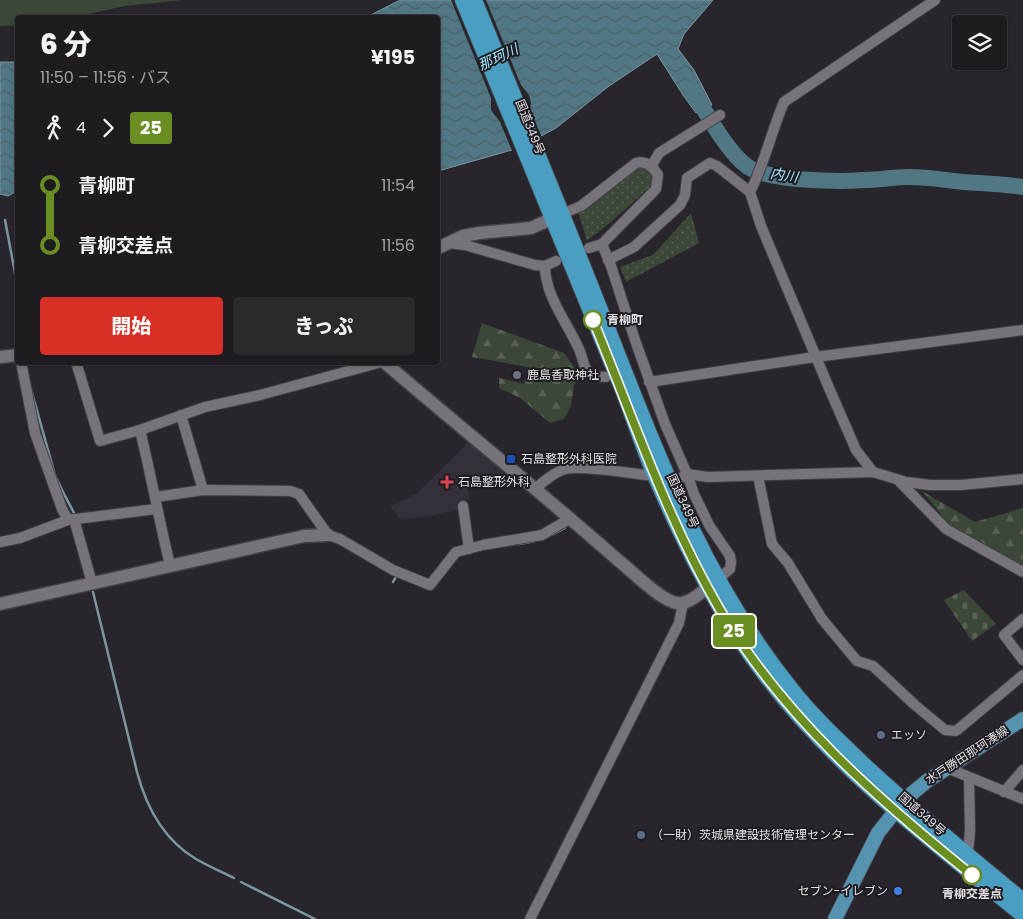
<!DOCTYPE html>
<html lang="ja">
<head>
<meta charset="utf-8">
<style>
  :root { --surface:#1f1c21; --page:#2c292e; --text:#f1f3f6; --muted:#a1a1a5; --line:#3c3a3f; --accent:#d93025 }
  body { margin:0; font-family:Poppins,"Noto Sans JP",sans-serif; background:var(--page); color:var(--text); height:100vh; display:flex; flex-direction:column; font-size:19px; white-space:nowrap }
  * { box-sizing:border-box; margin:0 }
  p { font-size:16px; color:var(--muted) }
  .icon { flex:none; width:28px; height:28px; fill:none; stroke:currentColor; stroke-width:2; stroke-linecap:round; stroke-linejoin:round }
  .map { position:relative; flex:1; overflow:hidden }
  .sheet { position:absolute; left:15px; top:15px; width:425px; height:350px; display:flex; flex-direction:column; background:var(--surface); border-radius:5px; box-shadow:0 1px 4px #0004,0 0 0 1px var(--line) }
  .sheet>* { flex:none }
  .badge { padding:0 10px; border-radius:4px; font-size:18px; line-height:32px }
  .buttons { position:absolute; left:952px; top:15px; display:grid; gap:10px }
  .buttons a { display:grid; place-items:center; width:55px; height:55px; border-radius:5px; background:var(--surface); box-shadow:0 1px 4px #0004,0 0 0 1px var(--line); font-size:25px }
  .map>.badge { position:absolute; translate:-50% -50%; box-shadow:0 0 0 2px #fff }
  .legs { display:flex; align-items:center; gap:8px; height:55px; padding:0 25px; font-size:16px }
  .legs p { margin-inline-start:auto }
  .summary { display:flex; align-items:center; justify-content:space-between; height:85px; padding:0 25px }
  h1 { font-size:28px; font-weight:800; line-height:38px }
  .primary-button { display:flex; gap:10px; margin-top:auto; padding:10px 25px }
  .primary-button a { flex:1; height:58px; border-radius:5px; background:var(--accent); color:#fff; font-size:20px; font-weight:800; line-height:58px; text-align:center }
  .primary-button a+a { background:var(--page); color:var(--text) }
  ul { padding:0 25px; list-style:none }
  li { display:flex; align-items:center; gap:18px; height:60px; font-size:19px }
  li i { display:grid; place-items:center; width:8px; height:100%; margin:0 6px; background:currentColor }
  li i::after { content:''; width:12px; height:12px; margin:-6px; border:4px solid; border-radius:50%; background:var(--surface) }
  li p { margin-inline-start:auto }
  li:first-child i { background:linear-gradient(#0000 50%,currentColor 0) }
  li:last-child i { background:linear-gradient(currentColor 50%,#0000 0) }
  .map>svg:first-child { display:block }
  .built { fill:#352f39 }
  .grass { fill:url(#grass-dots) }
  .forest { fill:url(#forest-firs) }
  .cemetery { fill:url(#cemetery-stones) }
  .garden { fill:#3b4737 }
  .water { fill:url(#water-waves); stroke:#7c96a0 }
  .pier { fill:#29252c }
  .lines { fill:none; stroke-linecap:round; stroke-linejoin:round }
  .stream { stroke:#7c96a0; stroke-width:2.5 }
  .river { stroke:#507783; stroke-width:16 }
  .minor-casing { stroke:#434046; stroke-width:12 }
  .tertiary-casing { stroke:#434046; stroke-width:15 }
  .primary-casing { stroke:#434046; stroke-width:16 }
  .trunk-casing { stroke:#434046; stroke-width:16 }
  .minor { stroke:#77737a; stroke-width:10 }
  .tertiary { stroke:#77737a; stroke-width:12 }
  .primary { stroke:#5593b0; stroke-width:14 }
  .trunk { stroke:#4a9ec2; stroke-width:14 }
  .line-1-casing { stroke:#fff; stroke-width:11 }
  .line-1 { stroke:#6b8e23; stroke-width:8 }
  .stop-1-dot { fill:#fff; stroke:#6b8e23; stroke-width:2.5 }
  .worship-dot { fill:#6b7280; stroke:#1f1c22; stroke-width:2 }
  .transit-dot { fill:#1a4fb4; stroke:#1f1c22; stroke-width:2 }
  .health-dot { fill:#e0444e; stroke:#1f1c22; stroke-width:2 }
  .service-dot { fill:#5c6f8a; stroke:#1f1c22; stroke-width:2 }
  .shop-dot { fill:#3f7fe0; stroke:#1f1c22; stroke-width:2 }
  .labels { text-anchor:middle; stroke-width:4; stroke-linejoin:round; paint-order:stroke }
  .street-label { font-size:12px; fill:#e2e0e4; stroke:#1f1c22 }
  .stop-label { font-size:12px; font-weight:bold; fill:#e2e0e4; stroke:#1f1c22; text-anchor:start }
  .poi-label { font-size:12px; fill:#e2e0e4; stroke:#1f1c22; text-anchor:start }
  .water-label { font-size:14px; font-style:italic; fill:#a0e7ff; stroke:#1f1c22 }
</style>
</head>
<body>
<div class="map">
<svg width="1023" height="919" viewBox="0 0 1023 919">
  <defs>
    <pattern id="grass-dots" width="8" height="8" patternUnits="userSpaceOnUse" patternTransform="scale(1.25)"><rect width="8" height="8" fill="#3b4737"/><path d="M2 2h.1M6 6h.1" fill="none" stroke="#576154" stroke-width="1.8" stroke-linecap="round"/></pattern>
    <pattern id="forest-firs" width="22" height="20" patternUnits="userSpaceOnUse" patternTransform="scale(1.25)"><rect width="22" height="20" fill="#3b4737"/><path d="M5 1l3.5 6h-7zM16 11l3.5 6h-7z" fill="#576154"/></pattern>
    <pattern id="cemetery-stones" width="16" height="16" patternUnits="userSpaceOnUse" patternTransform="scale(1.25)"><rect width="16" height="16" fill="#3b4737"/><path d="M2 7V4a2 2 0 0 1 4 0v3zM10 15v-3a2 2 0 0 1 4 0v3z" fill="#576154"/></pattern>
    <pattern id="water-waves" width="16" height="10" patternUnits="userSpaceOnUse" patternTransform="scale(1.25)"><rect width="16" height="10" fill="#507783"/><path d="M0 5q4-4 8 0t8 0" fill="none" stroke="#4b6067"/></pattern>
  </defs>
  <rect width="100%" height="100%" fill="#29252c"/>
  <polygon class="built" points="469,442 508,475 499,485 466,480 470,499 460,501 461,509 430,516 399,519 390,506 416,494"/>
  <g class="grass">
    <polygon points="641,166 648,170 654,176 653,184 611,222 587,241 578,212 632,169"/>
    <polygon points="691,213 699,243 626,282 620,267 653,255"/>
  </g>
  <g class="forest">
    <polygon points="482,323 564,353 581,376 574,385 571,406 564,419 550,423 520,398 499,388 499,378 524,384 533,368 472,357"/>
    <polygon points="922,491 975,522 1023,508 1023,564 1021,565 947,525 940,513"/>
  </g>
  <polygon class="cemetery" points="964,590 996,624 972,641 944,600"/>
  <polygon class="garden" points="0,0 186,0 125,6 74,17 18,18 17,25 0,26"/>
  <g class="water">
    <polygon points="400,0 713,0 684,34 678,49 694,70 712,105 696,113 683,95 657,54 609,86 556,128 519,148 438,171 438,18 365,18"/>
    <polygon points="0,62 17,62 17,191 8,196 0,194"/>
  </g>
  <polygon class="pier" points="451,0 486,0 521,85 529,95 531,103 530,109 542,138 520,151 513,153 500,122 491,110 491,98"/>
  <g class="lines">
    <g class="stream">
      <polyline points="5,220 15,273 18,299"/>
      <polyline points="31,389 55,475 62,490 74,513"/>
      <path d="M519,544C537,542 549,537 565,528"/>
      <polyline points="393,582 397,575"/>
      <path d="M93,592L137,772C146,806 164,840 196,859C208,866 222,872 234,878"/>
      <polyline points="241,882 315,919"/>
    </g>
    <path class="river" d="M692,90C707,113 726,151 748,167C770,181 837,182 864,180C879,180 894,177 909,177C927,177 945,180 963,182C983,183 1003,184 1023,187"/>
    <g class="minor-casing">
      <g id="minor">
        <polyline points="651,167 659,153 720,115"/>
        <path d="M557,216L581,206L636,163C646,160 653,167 658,175L656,189L602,244L589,248"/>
        <polyline points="448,243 465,245 535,265 545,266 556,261"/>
        <polyline points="602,244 611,266 635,340 665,424 687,474 694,494 709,525 730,556 731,562 730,569 718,579"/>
        <polyline points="608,260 634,247 680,205 685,195 687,178 710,163 717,166 750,192"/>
        <path d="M545,266C545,295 566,321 578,347C582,354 583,366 588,372C593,377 600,377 606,377"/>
        <polyline points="21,362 35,433 62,509 68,520"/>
        <polyline points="76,362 100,441 140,430 205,407 260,395 382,362"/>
        <polyline points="649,382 808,358 1023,330"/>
        <polyline points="181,415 203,490"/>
        <path d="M140,430C151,475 159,520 170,565"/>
        <path d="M873,472L856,450L829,388L761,226L750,192C765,163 771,132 784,102L935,0"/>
        <polyline points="758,476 772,544 788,563 822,619 857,661 873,666 915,705 945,730 956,731 1023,675"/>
        <polyline points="898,480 946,529 1023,572"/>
        <polyline points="671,484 687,474 708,477 873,472 906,482 930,485 961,485 1023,479"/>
        <path d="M536,488C544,481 555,472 565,469C583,465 627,473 647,475L654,474"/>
        <polyline points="156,497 203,490 290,491 299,494 328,535 340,539 393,570 430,585 456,552 483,545 542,535 571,518"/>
        <polyline points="463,506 469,549"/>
        <polyline points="74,519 92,583"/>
        <polyline points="0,542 20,538 68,520 156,509"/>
        <polyline points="1023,619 1004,635 1023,660"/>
        <polyline points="947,768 1023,799"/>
        <polyline points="1004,792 1023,770"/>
        <polyline points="968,853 970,831 969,778"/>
        <polyline points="530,919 679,623 683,603"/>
      </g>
    </g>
    <g class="tertiary-casing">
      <g id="tertiary">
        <polyline points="438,248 463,236 479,233 531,228 551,219"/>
        <polyline points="0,357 18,355"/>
        <path d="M384,362C462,429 542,493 619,561C632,571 661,601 677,603C690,605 705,589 715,581"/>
        <polyline points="0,604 304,536 328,535"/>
      </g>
    </g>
    <g class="primary-casing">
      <polyline id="primary" points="835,919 878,833 904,800 927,781 1023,719"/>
    </g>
    <g class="trunk-casing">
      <g id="trunk">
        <path d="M462,0C515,129 569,258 621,387C632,416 642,446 654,475C684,545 719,616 766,677C837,770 932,842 1023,916"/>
        <path d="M475,0C517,103 560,206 601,310C654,444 701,576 792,689C813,716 838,739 863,763C914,811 969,855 1023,900"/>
      </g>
    </g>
    <use href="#minor" class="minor"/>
    <use href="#tertiary" class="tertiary"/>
    <use href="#primary" class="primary"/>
    <use href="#trunk" class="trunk"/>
  </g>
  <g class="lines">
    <g class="line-1-casing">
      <path id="line-1" d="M593,320C633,417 666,517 719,608C782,715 876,798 972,875"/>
    </g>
    <use href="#line-1" class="line-1"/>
  </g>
  <g class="stop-1-dot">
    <circle cx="593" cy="320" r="9"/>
    <circle cx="972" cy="875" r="9"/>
  </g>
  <circle class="worship-dot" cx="517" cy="375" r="5"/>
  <rect class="transit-dot" x="506" y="454" width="10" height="10" rx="2.5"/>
  <path class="health-dot" d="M444.5 474.5h5v5h5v5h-5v5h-5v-5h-5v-5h5z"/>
  <g class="service-dot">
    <circle cx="881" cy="735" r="5"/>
    <circle cx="641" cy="835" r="5"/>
  </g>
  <circle class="shop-dot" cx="898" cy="891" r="5"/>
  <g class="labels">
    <g class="street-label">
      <text transform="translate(530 127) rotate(68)" y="4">国道349号</text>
      <text transform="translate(683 501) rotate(65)" y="4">国道349号</text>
      <text transform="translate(967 755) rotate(-33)" y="4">水戸勝田那珂湊線</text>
      <text transform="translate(922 814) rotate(41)" y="4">国道349号</text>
    </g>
    <g class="stop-label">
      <text x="607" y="324">青柳町</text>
      <text x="972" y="898" text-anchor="middle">青柳交差点</text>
    </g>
    <g class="poi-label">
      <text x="527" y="379">鹿島香取神社</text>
      <text x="521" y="463">石島整形外科医院</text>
      <text x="458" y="486">石島整形外科</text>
      <text x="891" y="739">エッソ</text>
      <text x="651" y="839">（一財）茨城県建設技術管理センター</text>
      <text x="888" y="895" text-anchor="end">セブン-イレブン</text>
    </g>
    <g class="water-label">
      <text transform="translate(498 57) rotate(-25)" y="5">那珂川</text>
      <text transform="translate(784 175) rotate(9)" y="5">内川</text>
    </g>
  </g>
</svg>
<div class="buttons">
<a><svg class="icon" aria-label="layers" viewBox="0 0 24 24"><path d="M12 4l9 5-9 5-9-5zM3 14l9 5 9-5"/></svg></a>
</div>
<b class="badge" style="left:734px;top:631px;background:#6b8e23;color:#fff">25</b>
<section class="sheet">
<div class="summary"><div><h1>6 分</h1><p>11:50 – 11:56 · バス</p></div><b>¥195</b></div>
<div class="legs"><svg class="icon" aria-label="walk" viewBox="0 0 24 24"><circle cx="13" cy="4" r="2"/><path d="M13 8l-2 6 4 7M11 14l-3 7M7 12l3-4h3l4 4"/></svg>4<svg class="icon" aria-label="forward" viewBox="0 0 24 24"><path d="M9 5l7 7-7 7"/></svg><b class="badge" style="background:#6b8e23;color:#fff">25</b></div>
<ul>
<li><i style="color:#6b8e23"></i><b>青柳町</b><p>11:54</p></li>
<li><i style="color:#6b8e23"></i><b>青柳交差点</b><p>11:56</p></li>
</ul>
<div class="primary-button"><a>開始</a><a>きっぷ</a></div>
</section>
</div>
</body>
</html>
